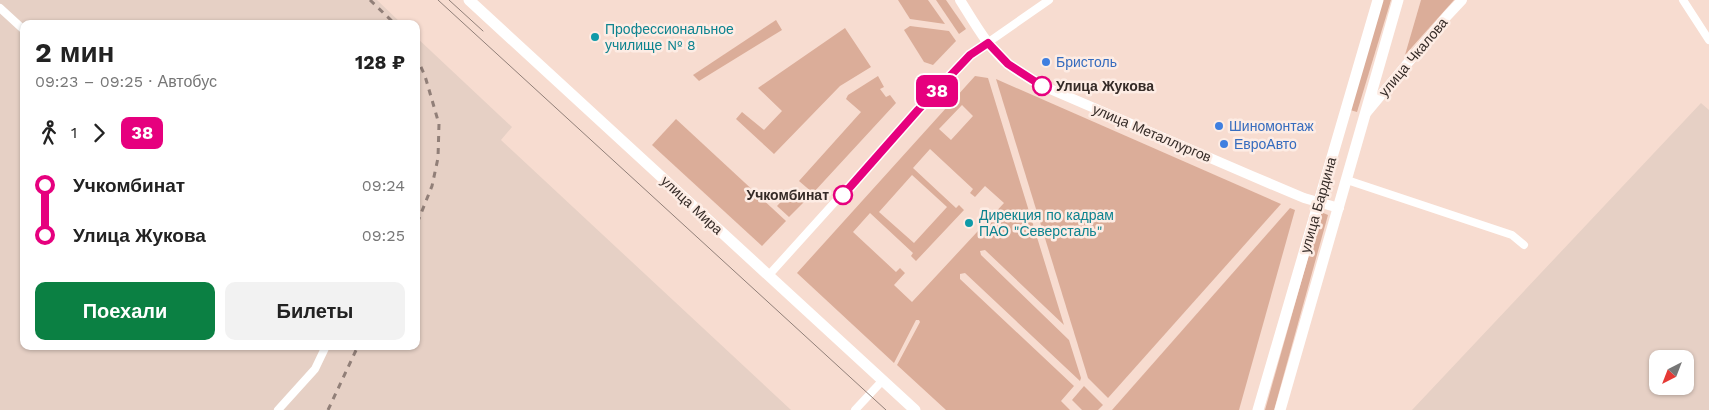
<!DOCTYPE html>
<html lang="ru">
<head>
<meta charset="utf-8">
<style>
  :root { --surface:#fff; --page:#f2f2f2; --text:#222; --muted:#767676; --accent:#0b8043 }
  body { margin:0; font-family:"Work Sans",sans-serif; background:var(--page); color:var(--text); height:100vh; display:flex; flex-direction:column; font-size:19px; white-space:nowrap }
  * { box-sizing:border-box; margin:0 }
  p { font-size:16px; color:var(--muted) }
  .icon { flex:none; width:28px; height:28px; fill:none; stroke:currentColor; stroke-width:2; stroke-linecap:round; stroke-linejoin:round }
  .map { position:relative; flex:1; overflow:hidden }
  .drawer { position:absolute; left:20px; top:20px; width:400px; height:330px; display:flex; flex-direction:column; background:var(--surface); border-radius:10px; box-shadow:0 1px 4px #0004 }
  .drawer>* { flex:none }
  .badge { padding:0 10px; border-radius:8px; font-size:18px; line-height:32px }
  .needle { width:32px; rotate:222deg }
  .tools { position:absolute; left:1649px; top:350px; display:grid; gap:10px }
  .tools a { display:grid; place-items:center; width:45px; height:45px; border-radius:10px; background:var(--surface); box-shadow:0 1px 4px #0004; font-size:25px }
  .map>.badge { position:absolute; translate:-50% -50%; box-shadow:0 0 0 2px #fff }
  .legs { display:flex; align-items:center; gap:8px; height:55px; padding:0 15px; font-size:16px }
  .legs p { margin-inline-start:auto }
  .headline { display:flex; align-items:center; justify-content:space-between; height:85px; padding:0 15px }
  h1 { font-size:28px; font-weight:700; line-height:38px }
  .primary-button { display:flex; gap:10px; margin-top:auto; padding:10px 15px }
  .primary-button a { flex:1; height:58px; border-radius:10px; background:var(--accent); color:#fff; font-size:20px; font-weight:700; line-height:58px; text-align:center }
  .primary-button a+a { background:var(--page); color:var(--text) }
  ul { padding:0 15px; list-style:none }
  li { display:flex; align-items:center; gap:18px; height:50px; font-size:19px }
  li i { display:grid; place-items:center; width:8px; height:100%; margin:0 6px; background:currentColor }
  li i::after { content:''; width:12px; height:12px; margin:-6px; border:4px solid; border-radius:50%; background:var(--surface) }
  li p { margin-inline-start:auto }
  li:first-child i { background:linear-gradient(#0000 50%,currentColor 0) }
  li:last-child i { background:linear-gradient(currentColor 50%,#0000 0) }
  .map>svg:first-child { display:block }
  .industrial { fill:#e6d0c5; fill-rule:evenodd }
  .green { fill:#dbad99; fill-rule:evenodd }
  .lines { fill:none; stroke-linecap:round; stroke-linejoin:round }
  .minor { stroke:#fff; stroke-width:8 }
  .tertiary { stroke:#fff; stroke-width:10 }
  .secondary { stroke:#fff; stroke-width:11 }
  .tram { stroke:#917f78; stroke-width:1 }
  .rail { stroke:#917f78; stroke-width:3; stroke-dasharray:6 6; stroke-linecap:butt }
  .line-1-casing { stroke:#fff; stroke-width:11 }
  .line-1 { stroke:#e6007e; stroke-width:8 }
  .culture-dot { fill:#0f9aa8; stroke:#fdece4; stroke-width:2 }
  .shop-dot { fill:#3f7fe0; stroke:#fdece4; stroke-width:2 }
  .stop-1-dot { fill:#fff; stroke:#e6007e; stroke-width:2.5 }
  .labels { text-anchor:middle; stroke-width:5; stroke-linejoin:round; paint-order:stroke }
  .culture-label { font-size:14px; fill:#0d838f; stroke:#fdece4; text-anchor:start }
  .street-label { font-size:14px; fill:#352b27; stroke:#fdece4 }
  .shop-label { font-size:14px; fill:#366cbe; stroke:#fdece4; text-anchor:start }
  .stop-label { font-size:14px; font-weight:bold; fill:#352b27; stroke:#fdece4; text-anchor:start }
</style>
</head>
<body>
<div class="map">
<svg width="1709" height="410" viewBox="0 0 1709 410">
  <rect width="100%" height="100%" fill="#f7dcd0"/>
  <g class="industrial">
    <polygon points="0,0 377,0 402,24 24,24 24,346 416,346 416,37 512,127 501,140 791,410 0,410"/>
    <path d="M1701,103L1709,110V410H1412ZM1658,359H1685V386H1658Z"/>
  </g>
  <g class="green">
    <polygon points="898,0 928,0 945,24 910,19"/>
    <polygon points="936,0 946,0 966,29 959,34"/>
    <polygon points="1382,0 1391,0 1357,112 1350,110"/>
    <polygon points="1421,0 1454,0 1405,55"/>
    <polygon points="776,20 782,30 699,81 693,75"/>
    <polygon points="910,26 949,31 956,41 933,65 924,62 904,30"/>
    <polygon points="845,28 871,67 840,86 774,154 736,119 742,112 764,130 782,111 758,88"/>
    <polygon points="878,76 884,87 880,89 886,97 890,95 896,103 813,193 799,181 861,112 846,99 848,95"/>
    <path d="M975,76L988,78L1064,325L985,250L980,251L981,255L1069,340L1081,378L1080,381L965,273L960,274V279L1074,386L1061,401L1070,410H946L897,365L920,322L919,320H916L894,363L797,273ZM962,105L973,116L951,140L939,129ZM930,149L973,189L970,193L975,197L985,186L1004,203L912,302L894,285L905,273L900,268L896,272L853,232L870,213L913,253L911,256L916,261L964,210L959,205L956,208L913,168ZM912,175L947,207L914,243L879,212Z"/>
    <polygon points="996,79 1281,204 1108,398 1088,378"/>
    <polygon points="676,119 786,221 762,246 652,145"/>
    <polygon points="795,187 807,199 789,217 777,206"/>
    <polygon points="1290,208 1295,210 1239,410 1112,410"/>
    <polygon points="1321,212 1328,215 1274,410 1265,410"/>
    <polygon points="1084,386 1103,405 1098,410 1082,410 1072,400"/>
  </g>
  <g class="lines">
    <g class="minor">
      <polyline points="1683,0 1709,40"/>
      <polyline points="0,8 24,30"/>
      <polyline points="1347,180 1512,235 1524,245"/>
      <polyline points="768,276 918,110 970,55 1049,0"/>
      <polyline points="278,410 315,369 326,346"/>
      <polyline points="855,410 883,380"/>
    </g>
    <g class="tertiary">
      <path d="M960,0C974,22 988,48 1009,65C1020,73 1031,80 1043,86L1252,176L1304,198L1339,208"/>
      <polyline points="1367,112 1447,16 1462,0"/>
    </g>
    <g class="secondary">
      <polyline points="469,0 915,410"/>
      <polyline points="1258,410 1378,0"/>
      <polyline points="1280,410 1398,0"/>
    </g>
    <g class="tram">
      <polyline points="438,0 886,410"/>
      <polyline points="449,0 483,31"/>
    </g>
    <g class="rail">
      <polyline points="370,0 395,24"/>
      <polyline points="416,56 425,76 439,124 438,158 432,186 416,226"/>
      <polyline points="328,410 358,346"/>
    </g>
  </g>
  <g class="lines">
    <g class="line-1-casing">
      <polyline id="line-1" points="843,195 918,110 970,55 988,43 1008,64 1042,86"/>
    </g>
    <use href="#line-1" class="line-1"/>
  </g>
  <g class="culture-dot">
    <circle cx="595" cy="37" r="5"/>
    <circle cx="969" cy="223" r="5"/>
  </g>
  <g class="shop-dot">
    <circle cx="1046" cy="62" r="5"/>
    <circle cx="1219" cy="126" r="5"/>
    <circle cx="1224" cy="144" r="5"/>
  </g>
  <g class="stop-1-dot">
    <circle cx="1042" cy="86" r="9"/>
    <circle cx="843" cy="195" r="9"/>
  </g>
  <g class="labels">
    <g class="culture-label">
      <text x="605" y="34">Профессиональное<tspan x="605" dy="16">училище № 8</tspan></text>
      <text x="979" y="220">Дирекция по кадрам<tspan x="979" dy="16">ПАО "Северсталь"</tspan></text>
    </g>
    <g class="street-label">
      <text transform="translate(1413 57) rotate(-50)" y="5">улица Чкалова</text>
      <text transform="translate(1152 133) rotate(23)" y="5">улица Металлургов</text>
      <text transform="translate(692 205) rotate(43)" y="5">улица Мира</text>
      <text transform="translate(1318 205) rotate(-74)" y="5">улица Бардина</text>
    </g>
    <g class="shop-label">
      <text x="1056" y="67">Бристоль</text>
      <text x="1229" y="131">Шиномонтаж</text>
      <text x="1234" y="149">ЕвроАвто</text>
    </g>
    <g class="stop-label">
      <text x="1056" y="91">Улица Жукова</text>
      <text x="829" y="200" text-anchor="end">Учкомбинат</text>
    </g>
  </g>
</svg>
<div class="tools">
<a><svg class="needle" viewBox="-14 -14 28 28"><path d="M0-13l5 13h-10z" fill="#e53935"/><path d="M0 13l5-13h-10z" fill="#767676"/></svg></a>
</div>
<b class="badge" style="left:937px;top:91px;background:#e6007e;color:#fff">38</b>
<section class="drawer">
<div class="headline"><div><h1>2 мин</h1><p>09:23 – 09:25 · Автобус</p></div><b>128 ₽</b></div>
<div class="legs"><svg class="icon" aria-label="walk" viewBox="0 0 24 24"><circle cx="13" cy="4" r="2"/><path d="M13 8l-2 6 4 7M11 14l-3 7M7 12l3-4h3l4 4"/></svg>1<svg class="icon" aria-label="forward" viewBox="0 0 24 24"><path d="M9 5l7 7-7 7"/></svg><b class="badge" style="background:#e6007e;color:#fff">38</b></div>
<ul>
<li><i style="color:#e6007e"></i><b>Учкомбинат</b><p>09:24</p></li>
<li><i style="color:#e6007e"></i><b>Улица Жукова</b><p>09:25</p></li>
</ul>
<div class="primary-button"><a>Поехали</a><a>Билеты</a></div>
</section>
</div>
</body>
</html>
